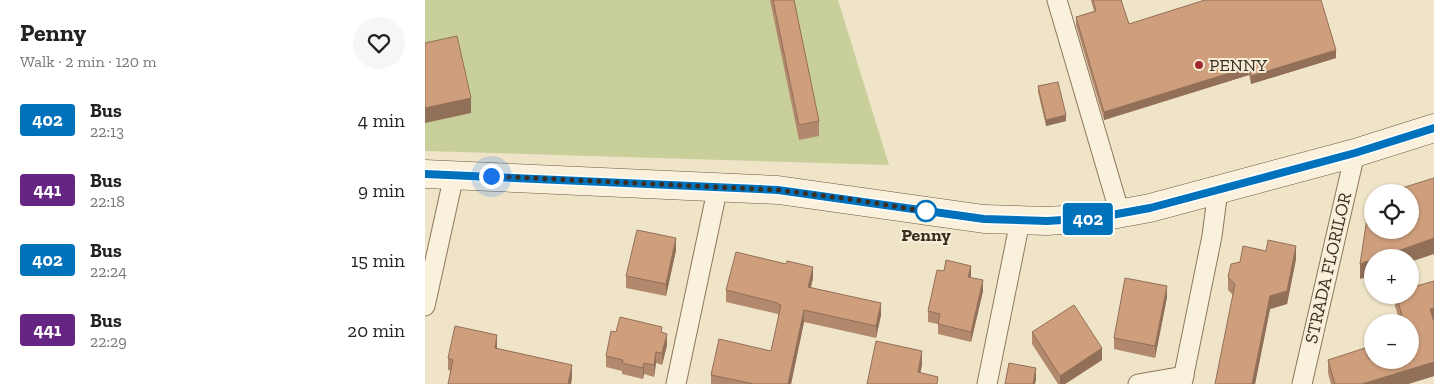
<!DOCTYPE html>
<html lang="en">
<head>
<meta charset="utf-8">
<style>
  :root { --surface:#fff; --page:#f6f6f6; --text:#222; --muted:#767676 }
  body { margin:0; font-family:"Zilla Slab",serif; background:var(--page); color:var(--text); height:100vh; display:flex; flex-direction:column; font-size:19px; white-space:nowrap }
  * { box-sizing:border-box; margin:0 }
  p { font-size:16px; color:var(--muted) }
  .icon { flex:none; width:28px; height:28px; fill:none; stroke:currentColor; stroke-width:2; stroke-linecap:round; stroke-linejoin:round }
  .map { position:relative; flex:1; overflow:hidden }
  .panel { display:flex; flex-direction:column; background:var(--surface); width:425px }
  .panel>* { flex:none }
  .badge { padding:0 10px; border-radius:4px; font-size:18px; line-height:32px }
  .buttons { position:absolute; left:939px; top:184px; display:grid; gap:10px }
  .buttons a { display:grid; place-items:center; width:55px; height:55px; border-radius:50%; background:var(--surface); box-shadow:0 1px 4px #0004; font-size:25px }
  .you { position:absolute; width:25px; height:25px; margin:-12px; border:4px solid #fff; border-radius:50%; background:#1a73e8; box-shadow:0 0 0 8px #1a73e833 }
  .map>.badge { position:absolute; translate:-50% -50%; box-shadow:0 0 0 2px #fff }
  .round { display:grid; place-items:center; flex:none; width:52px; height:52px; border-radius:26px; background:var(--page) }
  .overview { display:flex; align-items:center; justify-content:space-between; height:85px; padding:0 20px }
  h1 { font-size:24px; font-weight:700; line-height:38px }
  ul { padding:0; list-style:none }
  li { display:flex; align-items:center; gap:15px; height:70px; padding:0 20px }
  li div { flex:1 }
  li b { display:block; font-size:19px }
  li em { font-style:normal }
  li .badge { min-width:55px; font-weight:700; text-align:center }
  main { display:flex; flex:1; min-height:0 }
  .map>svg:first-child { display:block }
  .green { fill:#c9cf9b }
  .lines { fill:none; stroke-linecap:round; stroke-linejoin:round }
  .minor-casing { stroke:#8d765c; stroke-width:21 }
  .secondary-casing { stroke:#6f573f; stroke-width:29 }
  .minor { stroke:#faf1dc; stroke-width:19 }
  .secondary { stroke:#faf1dc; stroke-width:28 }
  .wall { fill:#b2896c }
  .shaded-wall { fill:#916f58 }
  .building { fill:#cf9f7d; stroke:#916f58 }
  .line-casing { stroke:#fff; stroke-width:11 }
  .line { stroke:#0072bc; stroke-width:8 }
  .walk { stroke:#3d2e20; stroke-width:5; stroke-dasharray:0 9 }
  .poi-dot { fill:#9e2a2b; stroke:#f7eed8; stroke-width:2 }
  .stop-dot { fill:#fff; stroke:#0072bc; stroke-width:2.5 }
  .labels { text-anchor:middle; stroke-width:4; stroke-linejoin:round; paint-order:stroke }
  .poi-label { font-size:18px; fill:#3d2e20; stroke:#f7eed8; text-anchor:start }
  .stop-label { font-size:18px; font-weight:bold; fill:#3d2e20; stroke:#f7eed8 }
  .street-label { font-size:18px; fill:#3d2e20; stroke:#f7eed8 }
</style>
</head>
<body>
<main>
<section class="panel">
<div class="overview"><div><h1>Penny</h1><p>Walk · 2 min · 120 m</p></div><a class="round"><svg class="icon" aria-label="heart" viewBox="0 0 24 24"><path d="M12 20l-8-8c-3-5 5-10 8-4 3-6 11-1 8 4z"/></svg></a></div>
<ul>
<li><span class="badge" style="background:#0072bc;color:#fff">402</span><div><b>Bus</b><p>22:13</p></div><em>4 min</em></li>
<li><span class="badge" style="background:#662483;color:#fff">441</span><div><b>Bus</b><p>22:18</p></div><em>9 min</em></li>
<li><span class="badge" style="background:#0072bc;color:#fff">402</span><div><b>Bus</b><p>22:24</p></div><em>15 min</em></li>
<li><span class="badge" style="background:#662483;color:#fff">441</span><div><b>Bus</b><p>22:29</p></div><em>20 min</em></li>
</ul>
</section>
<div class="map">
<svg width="1009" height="384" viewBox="0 0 1009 384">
  <rect width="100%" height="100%" fill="#f0e4c8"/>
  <polygon class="green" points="0,0 413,0 464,165 0,151"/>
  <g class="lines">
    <g class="minor-casing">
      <g id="minor">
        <polyline points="632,0 695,214"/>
        <polyline points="0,306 29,175"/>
        <polyline points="251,384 293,186"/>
        <polyline points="562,384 595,221"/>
        <polyline points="713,384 759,376"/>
        <polyline points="757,384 787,236 793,190"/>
        <polyline points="877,384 930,153"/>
      </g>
    </g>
    <g class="secondary-casing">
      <polyline id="secondary" points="0,174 353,190 559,219 622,221 670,218 725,208 930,153 1009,128"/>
    </g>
    <use href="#minor" class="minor"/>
    <use href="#secondary" class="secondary"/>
  </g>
  <g class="wall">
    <polygon points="345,0 369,0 394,121 394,136 374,140"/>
    <polygon points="666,0 696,0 704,24 911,58 826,84 824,75 679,120 651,25 651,17 669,11"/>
    <polygon points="613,86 641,121 621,126 613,92"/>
    <polygon points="251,250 241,296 201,288 201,276"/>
    <polygon points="841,251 871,259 862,304 845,309 830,384 790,384 808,295 803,290 803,277 815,262"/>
    <polygon points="546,276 546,278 558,291 546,342 513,334 513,324 503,322 503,311"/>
    <polygon points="388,278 386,287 456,315 451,338 379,322 366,384 286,384 286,375 346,351 354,316 353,316 353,314 301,302 301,290"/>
    <polygon points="970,295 985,295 1009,376 983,384 906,384 903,373 903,360 944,359 985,360 985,322 975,322 970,306"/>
    <polygon points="742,297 730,358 689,349 689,338"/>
    <polygon points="191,332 237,333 242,345 237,365 231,363 229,377 219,374 218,379 197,374 197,371 181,367 181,356"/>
    <polygon points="607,332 677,360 640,384 633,384 607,344"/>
    <polygon points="72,347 72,348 147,376 146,384 23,384 26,371 23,370 23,358"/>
  </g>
  <g class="shaded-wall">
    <polygon points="911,50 911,58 826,84 826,76"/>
    <polygon points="824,67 824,75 679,120 679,112"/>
    <polygon points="46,98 46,113 0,123 0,108"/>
    <polygon points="641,115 641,121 621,126 621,120"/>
    <polygon points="251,238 251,250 241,296 241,284"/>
    <polygon points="1009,238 1009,254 985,262 985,258 953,258"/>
    <polygon points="871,246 871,259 862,304 845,309 830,384 827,384 845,296"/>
    <polygon points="948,259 948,275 935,279 935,264"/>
    <polygon points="546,266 546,276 543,287 543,277"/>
    <polygon points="388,267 388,278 383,298 383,287"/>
    <polygon points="558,280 558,291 546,342 546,332"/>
    <polygon points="742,286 742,297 730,358 730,346"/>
    <polygon points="456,303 456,315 451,338 451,326"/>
    <polygon points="1009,308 1009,322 1005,309"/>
    <polygon points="379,310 379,322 366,384 363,384"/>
    <polygon points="242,334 242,345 237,365 237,353"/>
    <polygon points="72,335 72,347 70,359 70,348"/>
    <polygon points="677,348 677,360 640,384 635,384 635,376"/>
    <polygon points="497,351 497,365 493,384 493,372"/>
    <polygon points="231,352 231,363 229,377 229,365"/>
    <polygon points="1009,362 1009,376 983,384 937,384"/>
    <polygon points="219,363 219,374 218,379 218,368"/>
    <polygon points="147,365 147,376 146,384 143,384"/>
    <polygon points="611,368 611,380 610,384 608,384"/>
  </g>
  <g class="building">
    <polygon points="348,0 369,0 394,121 374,125"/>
    <polygon points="668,0 696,0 704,24 780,0 896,0 911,50 826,76 824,67 679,112 651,17 671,11"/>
    <polygon points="32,36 46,98 0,108 0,43"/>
    <polygon points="633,82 641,115 621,120 613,86"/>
    <polygon points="1009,178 1009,238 953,258 948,258 948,259 935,264 945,199 948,198 948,230 985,230 985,192 964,192"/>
    <polygon points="212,230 251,238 241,284 201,276"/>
    <polygon points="843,240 871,246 862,291 845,296 827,384 790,384 810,284 803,277 806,264 815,262 818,246 841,251"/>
    <polygon points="311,252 361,264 362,261 388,267 383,287 456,303 451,326 379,310 363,384 329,384 286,375 294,339 346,351 356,305 353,304 353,303 301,290"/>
    <polygon points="521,260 546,266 543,277 558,280 546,332 513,324 515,314 503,311 512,270 519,271"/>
    <polygon points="700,278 742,286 730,346 689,338"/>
    <polygon points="1009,281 1009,308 1005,309 1009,322 1009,362 937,384 910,384 903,360 940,348 944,359 948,357 948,360 985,360 985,322 979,322 971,295 985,295 985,288"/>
    <polygon points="649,305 677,348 635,376 607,332"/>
    <polygon points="195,317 237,327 236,332 242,334 237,353 231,352 229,365 219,363 218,368 197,363 198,360 181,356 186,331 191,332"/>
    <polygon points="30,326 72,335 70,348 147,365 143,384 23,384 28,360 23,358"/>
    <polygon points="451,341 497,351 493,372 513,377 512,384 442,384"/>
    <polygon points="584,363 611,368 608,384 580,384"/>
  </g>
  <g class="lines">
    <g class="line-casing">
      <polyline id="line" points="0,174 353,190 559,219 622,221 670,218 725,208 930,153 1009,128"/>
    </g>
    <use href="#line" class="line"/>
    <polyline class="walk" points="66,176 353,190 431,200 505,212 501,211"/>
  </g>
  <circle class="poi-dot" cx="774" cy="65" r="5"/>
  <circle class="stop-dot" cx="501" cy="211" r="10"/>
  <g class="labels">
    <g class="poi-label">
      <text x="784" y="71">PENNY</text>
    </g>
    <g class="stop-label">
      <text x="501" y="241">Penny</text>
    </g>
    <g class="street-label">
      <text transform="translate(903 268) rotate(-77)" y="6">STRADA FLORILOR</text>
    </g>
  </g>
</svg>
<div class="buttons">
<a><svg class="icon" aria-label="locate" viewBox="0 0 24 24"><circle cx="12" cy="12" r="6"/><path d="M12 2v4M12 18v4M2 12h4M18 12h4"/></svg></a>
<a>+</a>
<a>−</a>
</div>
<div class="you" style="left:66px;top:176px"></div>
<b class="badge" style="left:663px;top:219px;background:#0072bc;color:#fff">402</b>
</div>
</main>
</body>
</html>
